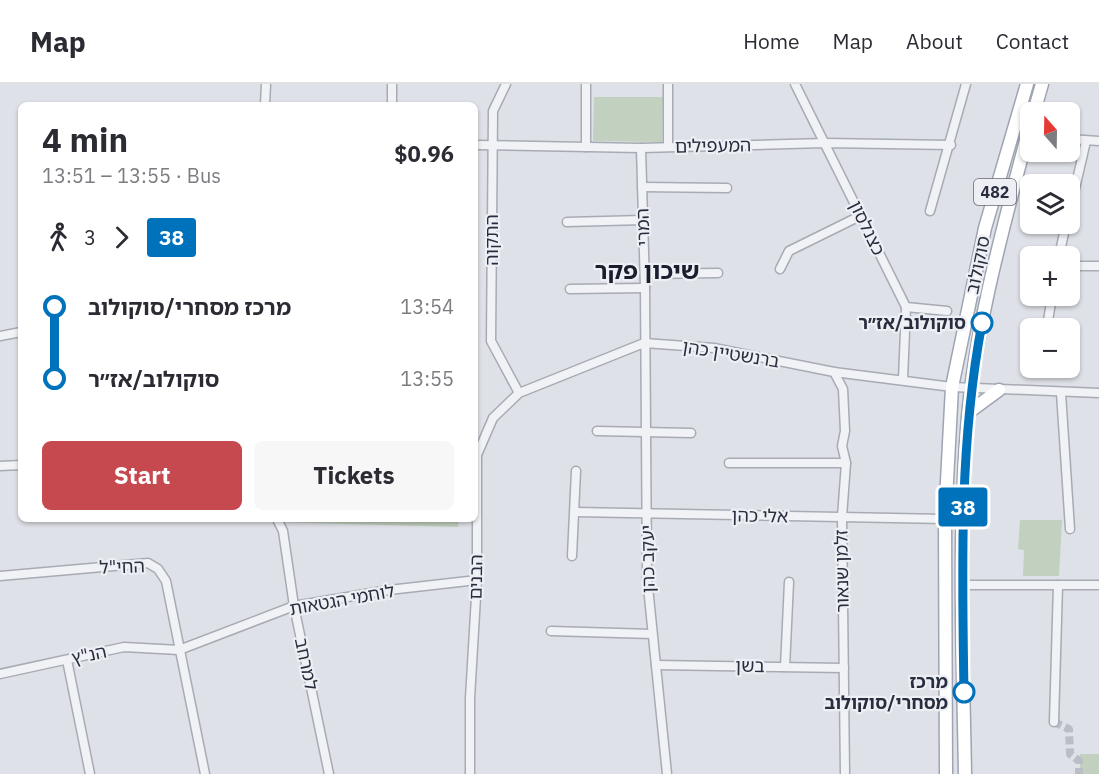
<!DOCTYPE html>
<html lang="en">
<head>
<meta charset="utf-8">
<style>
  :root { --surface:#fff; --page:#f7f7f7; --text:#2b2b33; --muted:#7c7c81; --line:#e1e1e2; --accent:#c64950 }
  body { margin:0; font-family:"IBM Plex Sans","Noto Sans Hebrew",sans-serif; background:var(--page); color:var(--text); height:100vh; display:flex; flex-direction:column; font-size:22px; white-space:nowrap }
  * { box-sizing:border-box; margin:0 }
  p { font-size:20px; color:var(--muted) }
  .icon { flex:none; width:33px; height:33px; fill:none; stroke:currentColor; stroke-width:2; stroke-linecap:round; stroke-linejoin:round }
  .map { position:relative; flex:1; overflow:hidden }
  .drawer { position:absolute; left:18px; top:18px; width:460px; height:420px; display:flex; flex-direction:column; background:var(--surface); border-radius:9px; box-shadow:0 2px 4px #0004 }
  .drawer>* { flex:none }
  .badge { padding:0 12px; border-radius:4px; font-size:21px; line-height:39px }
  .needle { width:39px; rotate:340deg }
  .controls { position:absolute; left:1020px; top:18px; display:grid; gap:12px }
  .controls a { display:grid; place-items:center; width:60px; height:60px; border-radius:9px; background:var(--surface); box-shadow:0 2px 4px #0004; font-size:30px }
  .map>.badge { position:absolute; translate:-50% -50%; box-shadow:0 0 0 3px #fff }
  .legs { display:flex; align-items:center; gap:9px; height:66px; padding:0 24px; font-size:20px }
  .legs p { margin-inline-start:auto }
  .headline { display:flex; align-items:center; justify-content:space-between; height:102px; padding:0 24px }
  h1 { font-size:33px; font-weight:700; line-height:45px }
  .cta { display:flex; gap:12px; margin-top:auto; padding:12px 24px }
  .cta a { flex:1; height:69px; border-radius:9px; background:var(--accent); color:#fff; font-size:24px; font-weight:700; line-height:69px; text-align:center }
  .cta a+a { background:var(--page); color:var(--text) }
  ul { padding:0 24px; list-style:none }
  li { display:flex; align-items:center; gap:21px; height:72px; font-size:22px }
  li i { display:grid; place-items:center; width:9px; height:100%; margin:0 8px; background:currentColor }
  li i::after { content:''; width:15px; height:15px; margin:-8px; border:4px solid; border-radius:50%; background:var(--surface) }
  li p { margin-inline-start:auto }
  li:first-child i { background:linear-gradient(#0000 50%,currentColor 0) }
  li:last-child i { background:linear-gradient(currentColor 50%,#0000 0) }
  header { display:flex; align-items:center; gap:36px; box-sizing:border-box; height:84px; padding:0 30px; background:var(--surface); border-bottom:2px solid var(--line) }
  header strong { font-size:28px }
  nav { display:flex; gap:33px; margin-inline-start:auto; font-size:21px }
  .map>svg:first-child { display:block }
  .green { fill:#c2d0bf }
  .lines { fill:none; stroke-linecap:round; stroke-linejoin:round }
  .street-tunnel { stroke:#babdc5; stroke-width:8; stroke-dasharray:8 4; stroke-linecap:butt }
  .street-casing { stroke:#a7abb4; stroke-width:11 }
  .primary-casing { stroke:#9ea4b2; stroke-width:15 }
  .street { stroke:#f0f2f5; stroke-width:8 }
  .primary { stroke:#fff; stroke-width:12 }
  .line-1-casing { stroke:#fff; stroke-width:14 }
  .line-1 { stroke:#0072bc; stroke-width:9 }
  .stop-1-dot { fill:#fff; stroke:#0072bc; stroke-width:3 }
  .labels { text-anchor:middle; stroke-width:4.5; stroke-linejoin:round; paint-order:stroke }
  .shield { fill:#edeff4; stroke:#636874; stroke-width:1.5 }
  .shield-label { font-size:16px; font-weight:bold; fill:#282e3d }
  .street-label { font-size:18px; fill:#282e3d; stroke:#edeff4 }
  .stop-label { font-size:18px; font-weight:bold; fill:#282e3d; stroke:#edeff4; text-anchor:end }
  .district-label { font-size:24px; font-weight:bold; fill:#1a1f2d; stroke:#edeff4 }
</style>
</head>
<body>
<header>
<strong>Map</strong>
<nav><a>Home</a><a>Map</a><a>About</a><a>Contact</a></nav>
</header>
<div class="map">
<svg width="1099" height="690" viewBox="0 0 1099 690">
  <rect width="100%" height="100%" fill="#dee1e7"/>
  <g class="green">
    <polygon points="594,13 663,13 662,58 593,57"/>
    <polygon points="166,435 459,435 458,443"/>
    <polygon points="1020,436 1062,436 1059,492 1023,492 1024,466 1018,465"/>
    <rect x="1080" y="670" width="19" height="20"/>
  </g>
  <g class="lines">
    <polyline class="street-tunnel" points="1054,638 1069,645 1070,670 1079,677 1079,690"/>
    <g class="street-casing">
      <g id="street">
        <polyline points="392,0 392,21"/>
        <polyline points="506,0 493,27 491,257 519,309"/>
        <polyline points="586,0 586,63"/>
        <polyline points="795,0 906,223 903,295"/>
        <polyline points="265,21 266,0"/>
        <polyline points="1070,55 1099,57"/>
        <polyline points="476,61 641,64 825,59 951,61"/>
        <polyline points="668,62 668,0"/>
        <polyline points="641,64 645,204 647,493 667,690"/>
        <polyline points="642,103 727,104"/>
        <polyline points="1070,126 1086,57"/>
        <polyline points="930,127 966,0"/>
        <polyline points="567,138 643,136"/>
        <polyline points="1059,172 1066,140"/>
        <polyline points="1070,182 1099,182"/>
        <polyline points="780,185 789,167 860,132"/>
        <polyline points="645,190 718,189"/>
        <polyline points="570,205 645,204"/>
        <polyline points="906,223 947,227"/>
        <polyline points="1047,243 1052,212"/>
        <polyline points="0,252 21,248"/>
        <polyline points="834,288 843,305 845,347 842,362 846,379 842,433 845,690"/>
        <polyline points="1061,309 1070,445"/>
        <polyline points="597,347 691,349"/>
        <polyline points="729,379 846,379"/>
        <polyline points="0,382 21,381"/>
        <polyline points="575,428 945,435"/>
        <polyline points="277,435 283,447 294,522 329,690"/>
        <polyline points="572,472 576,387"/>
        <polyline points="0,492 148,479 158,485 166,497 205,690"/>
        <polyline points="962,501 1099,501"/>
        <polyline points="551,547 652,550"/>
        <polyline points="67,576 90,690"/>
        <polyline points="656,581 844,584"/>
        <polyline points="785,583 789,498"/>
        <polyline points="0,590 124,563 179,566 294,522 389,506 477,496"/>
        <polyline points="1054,638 1058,501"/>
        <polyline points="470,690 470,614 477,496 477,371 493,334 519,309 644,259 714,264 834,288 952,303 1099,309"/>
      </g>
    </g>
    <g class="primary-casing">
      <g id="primary">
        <polyline points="1034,28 1042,0"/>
        <polyline points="969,328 999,306"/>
        <polyline points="946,690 945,435 952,303 985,144 1027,0"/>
        <path d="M965,690C963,575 958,459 967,344C975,241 1004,141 1030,41"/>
      </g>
    </g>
    <use href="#street" class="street"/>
    <use href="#primary" class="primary"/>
  </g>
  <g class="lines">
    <g class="line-1-casing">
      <path id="line-1" d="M964,608C962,484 959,361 982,239"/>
    </g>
    <use href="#line-1" class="line-1"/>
  </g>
  <g class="stop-1-dot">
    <circle cx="982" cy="239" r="10"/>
    <circle cx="964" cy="608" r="10"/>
  </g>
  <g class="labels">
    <rect class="shield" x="974" y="95" width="42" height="26" rx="4.5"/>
    <g class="shield-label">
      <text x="995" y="114">482</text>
    </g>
    <g class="street-label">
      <text transform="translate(713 62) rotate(-1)" y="6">המעפילים</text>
      <text transform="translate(643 143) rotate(-92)" y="6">המרי</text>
      <text transform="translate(867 144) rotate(64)" y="6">כצנלסון</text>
      <text transform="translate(492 156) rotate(-90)" y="6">התקוה</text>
      <text transform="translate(978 181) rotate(-78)" y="6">סוקולוב</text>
      <text transform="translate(731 270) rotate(9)" y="6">ברנשטיין כהן</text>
      <text transform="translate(760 432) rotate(1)" y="6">אלי כהן</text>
      <text transform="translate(648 475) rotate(-91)" y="6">יעקב כהן</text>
      <text transform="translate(122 483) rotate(-2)" y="6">החי"ל</text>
      <text transform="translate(842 487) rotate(-91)" y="6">זלמן שנאור</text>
      <text transform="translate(476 493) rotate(-89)" y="6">הבנים</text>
      <text transform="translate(342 516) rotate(-10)" y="6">לוחמי הגטאות</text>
      <text transform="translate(89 571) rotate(-12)" y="6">הנ"ץ</text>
      <text transform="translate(306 580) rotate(78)" y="6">למרחב</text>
      <text transform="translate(750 582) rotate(1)" y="6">בשן</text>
    </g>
    <g class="stop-label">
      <text x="966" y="245">סוקולוב/אז״ר</text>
      <text x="948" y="604">מרכז<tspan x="948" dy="21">מסחרי/סוקולוב</tspan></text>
    </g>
    <g class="district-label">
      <text x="647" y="195">שיכון פקר</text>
    </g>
  </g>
</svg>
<div class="controls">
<a><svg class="needle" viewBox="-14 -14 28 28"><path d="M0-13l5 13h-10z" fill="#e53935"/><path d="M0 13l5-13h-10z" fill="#7c7c81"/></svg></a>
<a><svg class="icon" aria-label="layers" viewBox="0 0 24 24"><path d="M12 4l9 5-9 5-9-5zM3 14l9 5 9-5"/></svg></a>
<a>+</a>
<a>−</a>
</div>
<b class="badge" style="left:963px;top:423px;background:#0072bc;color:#fff">38</b>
<section class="drawer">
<div class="headline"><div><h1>4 min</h1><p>13:51 – 13:55 · Bus</p></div><b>$0.96</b></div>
<div class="legs"><svg class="icon" aria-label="walk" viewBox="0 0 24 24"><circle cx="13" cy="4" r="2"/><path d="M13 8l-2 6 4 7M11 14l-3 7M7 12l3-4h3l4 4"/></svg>3<svg class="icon" aria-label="forward" viewBox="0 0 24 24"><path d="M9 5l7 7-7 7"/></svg><b class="badge" style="background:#0072bc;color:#fff">38</b></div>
<ul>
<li><i style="color:#0072bc"></i><b>מרכז מסחרי/סוקולוב</b><p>13:54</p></li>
<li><i style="color:#0072bc"></i><b>סוקולוב/אז״ר</b><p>13:55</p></li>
</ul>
<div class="cta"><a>Start</a><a>Tickets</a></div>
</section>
</div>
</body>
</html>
